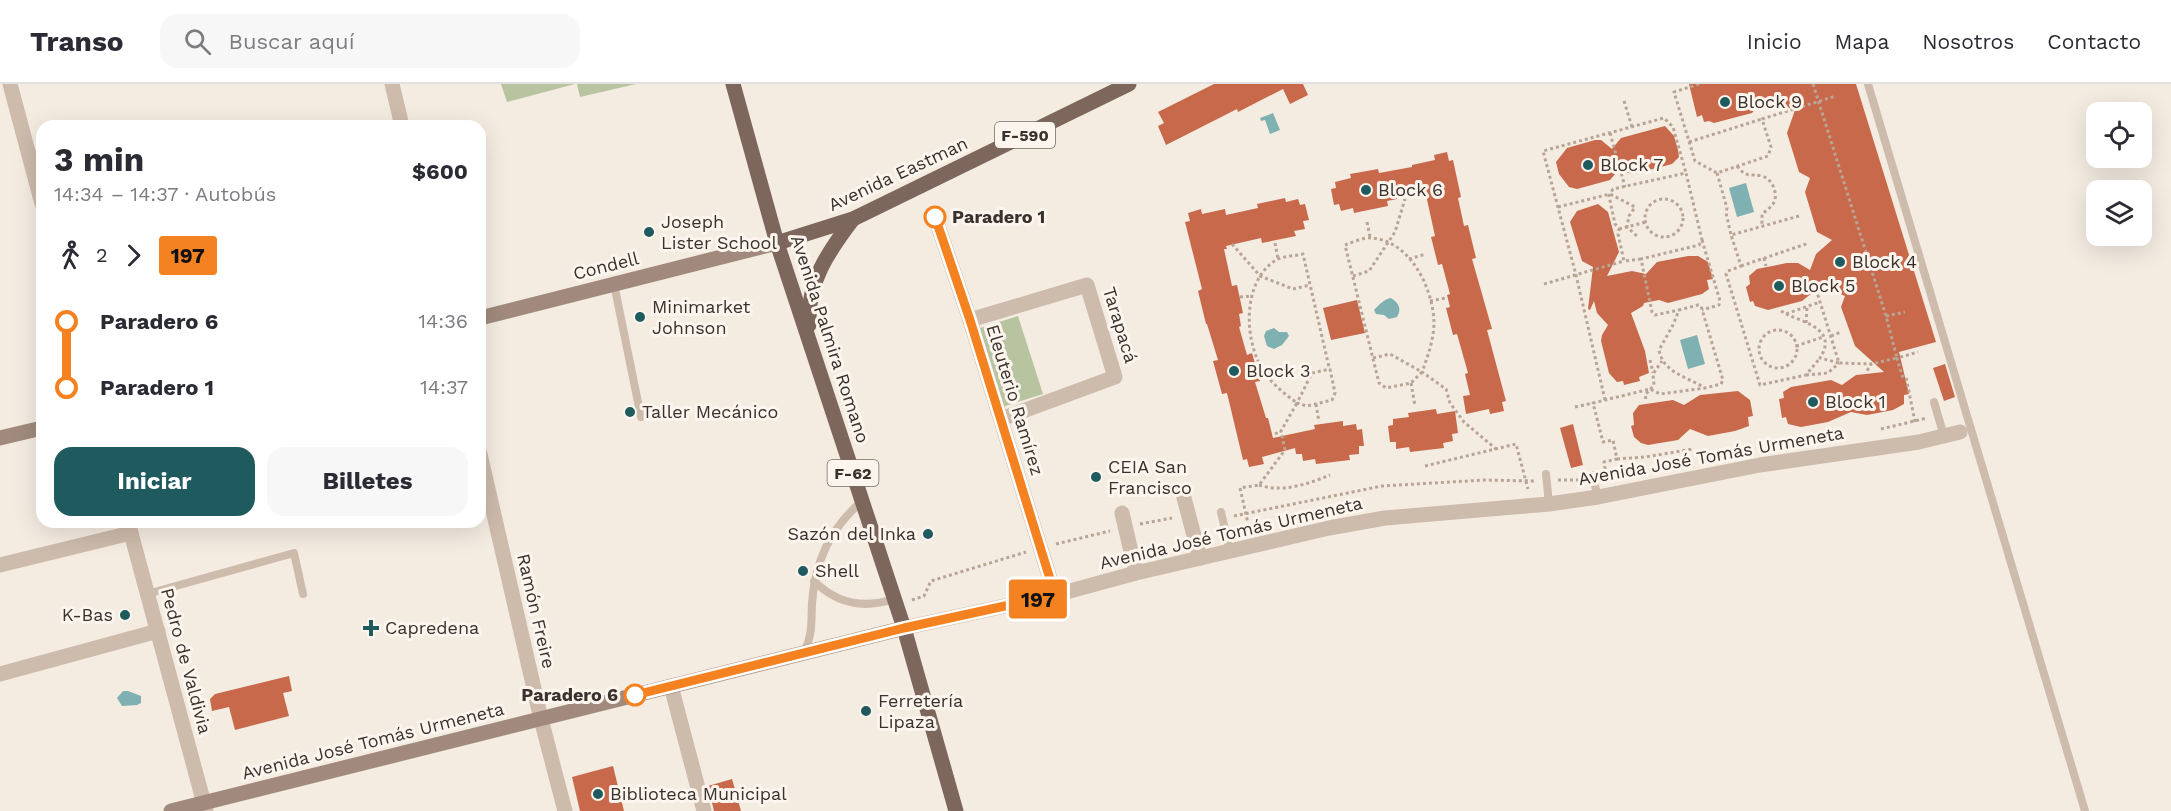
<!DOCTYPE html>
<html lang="es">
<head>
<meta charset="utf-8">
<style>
  :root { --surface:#fff; --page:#f7f7f7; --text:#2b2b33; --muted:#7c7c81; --line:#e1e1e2; --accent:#1f5a5e }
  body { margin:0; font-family:"Work Sans",sans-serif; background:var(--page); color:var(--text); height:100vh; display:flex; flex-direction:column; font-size:22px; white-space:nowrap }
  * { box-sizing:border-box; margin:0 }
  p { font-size:20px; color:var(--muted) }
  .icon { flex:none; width:33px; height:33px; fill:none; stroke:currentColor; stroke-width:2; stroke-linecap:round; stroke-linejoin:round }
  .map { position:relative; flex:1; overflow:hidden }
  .side { position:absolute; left:36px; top:36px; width:450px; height:408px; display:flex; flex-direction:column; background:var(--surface); border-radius:18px; box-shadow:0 6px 24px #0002 }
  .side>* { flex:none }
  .badge { padding:0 12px; border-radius:4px; font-size:21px; line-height:39px }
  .buttons { position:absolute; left:2086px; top:18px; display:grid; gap:12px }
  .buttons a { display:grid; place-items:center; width:66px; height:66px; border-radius:12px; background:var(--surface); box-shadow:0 6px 24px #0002; font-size:30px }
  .map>.badge { position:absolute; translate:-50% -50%; box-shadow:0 0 0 3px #fff }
  .legs { display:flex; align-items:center; gap:9px; height:66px; padding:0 18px; font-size:20px }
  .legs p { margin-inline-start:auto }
  .headline { display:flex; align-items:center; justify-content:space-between; height:102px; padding:0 18px }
  h1 { font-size:33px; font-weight:700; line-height:45px }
  .action { display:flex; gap:12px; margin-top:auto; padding:12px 18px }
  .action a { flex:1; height:69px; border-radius:18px; background:var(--accent); color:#fff; font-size:24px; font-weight:700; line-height:69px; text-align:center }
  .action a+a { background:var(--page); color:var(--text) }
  ul { padding:0 18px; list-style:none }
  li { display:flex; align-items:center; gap:21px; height:66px; font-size:22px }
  li i { display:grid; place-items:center; width:9px; height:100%; margin:0 8px; background:currentColor }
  li i::after { content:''; width:15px; height:15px; margin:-8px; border:4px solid; border-radius:50%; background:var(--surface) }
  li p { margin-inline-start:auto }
  li:first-child i { background:linear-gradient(#0000 50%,currentColor 0) }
  li:last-child i { background:linear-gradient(currentColor 50%,#0000 0) }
  header { display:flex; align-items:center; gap:36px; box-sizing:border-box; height:84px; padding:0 30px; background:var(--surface); border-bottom:2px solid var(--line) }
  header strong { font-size:28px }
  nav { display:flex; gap:33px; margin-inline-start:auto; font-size:21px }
  .search { width:420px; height:54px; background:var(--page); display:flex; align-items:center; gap:15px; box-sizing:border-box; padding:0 21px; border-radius:18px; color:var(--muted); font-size:22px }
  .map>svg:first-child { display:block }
  .green { fill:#b8c4a0 }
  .water { fill:#7fb0b2 }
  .building { fill:#c8694b }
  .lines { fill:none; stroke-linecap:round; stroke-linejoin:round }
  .path { stroke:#b9a596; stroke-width:3; stroke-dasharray:3 3; stroke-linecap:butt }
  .lane { stroke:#cdbbac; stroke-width:8 }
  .street { stroke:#cdbbac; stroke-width:15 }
  .secondary { stroke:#a18a7d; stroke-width:15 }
  .primary { stroke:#7d675c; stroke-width:15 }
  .line-1-casing { stroke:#fff; stroke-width:14 }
  .line-1 { stroke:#f58220; stroke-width:9 }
  .poi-dot { fill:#1f5a5e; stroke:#fbf5ee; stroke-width:2 }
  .stop-1-dot { fill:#fff; stroke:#f58220; stroke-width:3 }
  .labels { text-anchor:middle; stroke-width:6; stroke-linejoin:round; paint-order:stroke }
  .shield { fill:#fbf5ee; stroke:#756b66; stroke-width:1.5 }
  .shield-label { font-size:16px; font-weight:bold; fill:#3b302b }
  .poi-label { font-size:18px; fill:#3b302b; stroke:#fbf5ee; text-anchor:start }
  .street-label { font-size:18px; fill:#3b302b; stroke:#fbf5ee }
  .stop-label { font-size:18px; font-weight:bold; fill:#3b302b; stroke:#fbf5ee; text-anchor:start }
</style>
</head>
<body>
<header>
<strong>Transo</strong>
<div class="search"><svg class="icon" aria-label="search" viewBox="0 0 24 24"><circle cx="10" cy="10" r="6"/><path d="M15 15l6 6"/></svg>Buscar aquí</div>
<nav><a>Inicio</a><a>Mapa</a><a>Nosotros</a><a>Contacto</a></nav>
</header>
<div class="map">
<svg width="2171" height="727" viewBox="0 0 2171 727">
  <rect width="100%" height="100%" fill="#f4ebe1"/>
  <g class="green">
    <polygon points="501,0 575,0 507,18"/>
    <polygon points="577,0 636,0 580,13"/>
    <polygon points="1018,232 1043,310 1002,323 977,245"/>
  </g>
  <g class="water">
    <polygon points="1273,29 1280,46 1270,50 1265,36 1261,37 1260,34"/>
    <polygon points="1746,99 1754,128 1737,133 1729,104"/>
    <path d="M1391,214C1399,219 1402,225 1397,233L1389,235L1384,231L1376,230L1374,226C1379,221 1384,215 1391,214Z"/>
    <polygon points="1274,244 1279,248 1287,248 1289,252 1282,261 1274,265 1267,262 1264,252 1266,247"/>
    <polygon points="1697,251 1705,280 1688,285 1680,256"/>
    <polygon points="123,607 128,607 141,612 141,619 137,621 122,622 117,614"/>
  </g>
  <g class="building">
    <polygon points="1214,0 1303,0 1308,11 1290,20 1283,5 1238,28 1237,25 1166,61 1158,42 1164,39 1158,28"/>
    <polygon points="1689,0 1856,0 1936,258 1899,268 1909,310 1904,311 1904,320 1893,326 1867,331 1851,328 1828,338 1801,343 1788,340 1786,333 1782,334 1779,315 1784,314 1783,308 1791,303 1831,296 1842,301 1856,291 1884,288 1855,262 1841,223 1845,212 1821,202 1802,217 1768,226 1755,222 1753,217 1750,218 1746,203 1750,200 1749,192 1757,185 1787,179 1798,179 1810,186 1816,170 1832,156 1817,148 1805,108 1810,94 1799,88 1787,49 1795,26 1775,18 1758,22 1752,29 1714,39 1709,37 1704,38 1702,31 1697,33"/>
    <polygon points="1665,42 1674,52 1678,66 1679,73 1672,80 1634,90 1624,88 1616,89 1610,96 1577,105 1569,103 1559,90 1556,78 1567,64 1595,56 1601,56 1612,65 1621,54"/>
    <polygon points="1447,68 1449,77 1453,76 1461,113 1458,114 1464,142 1468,141 1476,174 1472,175 1492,245 1487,246 1506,317 1502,318 1504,327 1490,330 1489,325 1466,330 1463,312 1470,311 1465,290 1468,289 1457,250 1453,251 1446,224 1450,223 1447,211 1450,210 1442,180 1438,181 1431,153 1435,152 1424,102 1395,108 1397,115 1387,117 1388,122 1354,129 1353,124 1341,127 1339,120 1334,121 1331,105 1336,104 1335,98 1351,94 1350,90 1378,85 1379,89 1412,83 1412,81 1435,76 1434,71"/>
    <polygon points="1285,114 1286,118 1298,115 1300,121 1305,120 1309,136 1303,137 1305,145 1294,147 1296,152 1262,159 1261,154 1226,162 1227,165 1224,165 1232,202 1237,201 1243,229 1239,230 1241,242 1239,243 1247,271 1252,269 1260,297 1255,298 1266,334 1268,334 1273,354 1315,345 1314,341 1343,337 1343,342 1356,340 1357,346 1362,345 1364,362 1359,362 1359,370 1349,371 1350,376 1316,380 1315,375 1303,377 1302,370 1296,370 1295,364 1262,373 1264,380 1249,383 1247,375 1243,376 1227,309 1222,310 1213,277 1218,276 1207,240 1206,240 1198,207 1202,205 1185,138 1190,137 1188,129 1201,125 1202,130 1225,125 1226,131 1258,124 1257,120"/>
    <polygon points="1598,120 1608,128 1619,168 1607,192 1632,187 1646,190 1657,178 1688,172 1698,172 1708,178 1713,195 1707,196 1709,205 1702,210 1668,219 1659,216 1644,219 1643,222 1631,229 1645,267 1649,289 1639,293 1640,297 1624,301 1623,297 1617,298 1609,289 1601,257 1602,251 1608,241 1597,229 1594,217 1590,226 1588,225 1593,183 1582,177 1570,138 1577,127"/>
    <polygon points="1357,216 1365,249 1331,256 1323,224"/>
    <polygon points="1945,280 1955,313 1944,317 1933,284"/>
    <polygon points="1738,307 1750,316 1753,332 1748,333 1749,342 1735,347 1708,352 1690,345 1678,356 1648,361 1641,359 1634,353 1631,342 1634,341 1633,329 1639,321 1673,316 1684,321 1700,311"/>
    <polygon points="1436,325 1437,330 1455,327 1458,349 1452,350 1453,357 1443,359 1444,364 1410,368 1409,363 1396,365 1396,358 1390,358 1388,342 1393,341 1393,335 1409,333 1408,329"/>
    <polygon points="1573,340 1583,381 1571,384 1560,344"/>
    <polygon points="289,592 292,607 283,609 289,632 235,646 229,623 212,627 210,615 215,610"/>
    <polygon points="613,682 624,727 580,727 572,693"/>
    <polygon points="732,695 741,727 714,727 708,702"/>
  </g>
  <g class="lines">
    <g class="path">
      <polyline points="1699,0 1674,8 1695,77 1717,89 1768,72 1771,63 1762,35 1836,12"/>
      <polyline points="1813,0 1886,232 1897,274 1871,280 1867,287"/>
      <polyline points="1624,17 1632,43"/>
      <polyline points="1610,49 1625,103"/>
      <polyline points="1689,58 1762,35"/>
      <path d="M1737,82C1747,95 1750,89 1762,92C1773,95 1779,111 1773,120C1770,124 1766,127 1762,130V142"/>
      <polyline points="1717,89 1727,124 1726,129 1731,151"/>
      <circle cx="1664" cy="134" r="19"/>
      <polyline points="1558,123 1610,110 1635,123 1629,132 1627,143 1638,153"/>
      <polyline points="1799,132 1731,151 1741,182 1728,187 1726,190 1760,301 1806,291 1820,274"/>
      <polyline points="1367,138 1370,153"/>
      <polyline points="1619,145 1646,138"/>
      <polyline points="1702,156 1720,217 1719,221 1702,226"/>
      <polyline points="1275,159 1278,175"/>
      <polyline points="1232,160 1260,192 1293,205 1310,201"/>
      <polyline points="1764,174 1766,182"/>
      <polyline points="1409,175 1426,170"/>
      <polyline points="1641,175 1624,177 1618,150 1619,145 1615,140 1609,112 1613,105 1686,89 1702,156 1699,161 1641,175 1652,228 1655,231 1679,226"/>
      <polyline points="1741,182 1809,159"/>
      <polyline points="1353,192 1369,187 1395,148 1405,115"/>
      <polyline points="1544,200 1624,177"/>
      <polyline points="1816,205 1839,279 1871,280"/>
      <polyline points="1240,213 1252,212"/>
      <polyline points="1430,217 1446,214"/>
      <polyline points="1781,227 1786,230 1820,218"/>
      <path d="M1786,230C1806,239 1838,246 1820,274L1839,279"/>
      <polyline points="1886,232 1905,228"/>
      <polyline points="1806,239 1807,223"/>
      <circle cx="1778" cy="265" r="19"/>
      <polyline points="1831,252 1841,248"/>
      <polyline points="1796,262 1823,253"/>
      <path d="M1373,274L1390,270L1422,288L1411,299L1386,304L1379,299L1345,161C1353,158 1364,153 1372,154C1410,157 1433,204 1434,238C1434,255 1428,272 1422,288L1446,305L1450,319L1464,338L1496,365"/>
      <polyline points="1650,276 1653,289"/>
      <polyline points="1806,291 1828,289 1839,279"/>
      <polyline points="1411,299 1415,322"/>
      <polyline points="1646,315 1645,311 1654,301 1653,290 1662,277"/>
      <polyline points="1605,316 1576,191 1543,67 1664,34 1673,43 1686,89"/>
      <polyline points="1316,320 1319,338"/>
      <polyline points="1575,323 1593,319"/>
      <polyline points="1915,338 1906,293 1902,292 1897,274 1918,268"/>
      <polyline points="1881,345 1927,334"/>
      <polyline points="1275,350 1281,347"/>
      <polyline points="1617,375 1645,373 1693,365"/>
      <polyline points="1425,382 1516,360 1528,405"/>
      <path d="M1606,391L1604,378L1617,375L1613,356L1603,358L1593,319L1650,305L1660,310L1705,304C1688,293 1663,289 1659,266L1673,241L1679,226L1698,221L1701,222L1723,296L1721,300L1705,304"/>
      <polyline points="1558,396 1582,396"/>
      <path d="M1259,401C1282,409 1308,400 1330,391"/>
      <polyline points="1234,432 1382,402 1485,396 1534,397"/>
      <polyline points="1140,440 1172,434"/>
      <path d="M1250,448L1240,404L1259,401L1285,366L1281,347L1297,319C1282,308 1267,296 1259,279C1244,248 1244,196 1276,176C1283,172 1295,172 1303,170L1329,283L1330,285L1335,309L1332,316L1307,322L1297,319L1312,289L1330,285"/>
      <polyline points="1056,460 1110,447"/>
      <polyline points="912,516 924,512 931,497 1026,468"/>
    </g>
    <g class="lane">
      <polyline points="1868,0 2085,727"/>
      <polyline points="614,200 641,333"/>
      <polyline points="1934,318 1944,352"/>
      <polyline points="1546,390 1549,420"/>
      <polyline points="1592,391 1598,413"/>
      <polyline points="1221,428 1230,467"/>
      <path d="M814,497C837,520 864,525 894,515"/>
      <polyline points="147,510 294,469 303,510"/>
      <path d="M804,569C813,549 811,539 812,519C815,477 830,445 862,417"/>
    </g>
    <g class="street">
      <polyline points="10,0 42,120"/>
      <polyline points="392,0 402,42"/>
      <polyline points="935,133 970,236 1055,511"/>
      <polyline points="970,236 1087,201 1115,293 1001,335"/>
      <polyline points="480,370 541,635 565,727"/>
      <polyline points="1184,414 1200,474"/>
      <polyline points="1122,429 1136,489"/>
      <polyline points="128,438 206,727"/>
      <polyline points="0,481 131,449"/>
      <polyline points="904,544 1055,511 1136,489 1329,444 1385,434 1549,420 1598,413 1760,381 1919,358 1960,348"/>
      <polyline points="0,590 158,547"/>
      <polyline points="671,602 704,727"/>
    </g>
    <g class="secondary">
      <polyline points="480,234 777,159"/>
      <polyline points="0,354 42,344"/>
      <polyline points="171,727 904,544"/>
    </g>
    <g class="primary">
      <polyline points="733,0 777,159 904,544 956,727"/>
      <polyline points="777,159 853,135 1129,0"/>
      <path d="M809,241C807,198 828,168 853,135"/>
    </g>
  </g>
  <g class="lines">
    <g class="line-1-casing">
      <polyline id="line-1" points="635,611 904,544 1055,511 970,236 935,133"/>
    </g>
    <use href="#line-1" class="line-1"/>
  </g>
  <g class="poi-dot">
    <circle cx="1725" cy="18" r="6"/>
    <circle cx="1588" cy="81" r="6"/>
    <circle cx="1366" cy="106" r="6"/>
    <circle cx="649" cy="148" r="6"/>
    <circle cx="1840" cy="178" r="6"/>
    <circle cx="1779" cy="202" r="6"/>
    <circle cx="640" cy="233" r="6"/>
    <circle cx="1234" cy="287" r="6"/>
    <circle cx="1813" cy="318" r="6"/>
    <circle cx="630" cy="328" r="6"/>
    <circle cx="1096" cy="393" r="6"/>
    <circle cx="928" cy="450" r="6"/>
    <circle cx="803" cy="487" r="6"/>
    <circle cx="125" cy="531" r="6"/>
    <path d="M368 535h6v6h6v6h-6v6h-6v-6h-6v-6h6z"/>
    <circle cx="866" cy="627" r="6"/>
    <circle cx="598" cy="710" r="6"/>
  </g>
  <g class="stop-1-dot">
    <circle cx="935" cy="133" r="10"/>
    <circle cx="635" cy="611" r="10"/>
  </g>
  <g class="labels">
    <g class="shield">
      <rect x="995" y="38" width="60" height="26" rx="4.5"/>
      <rect x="827.5" y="376" width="51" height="26" rx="4.5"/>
    </g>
    <g class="shield-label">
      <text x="1025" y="57">F-590</text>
      <text x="853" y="395">F-62</text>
    </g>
    <g class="poi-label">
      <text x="1737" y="24">Block 9</text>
      <text x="1600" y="87">Block 7</text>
      <text x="1378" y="112">Block 6</text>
      <text x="661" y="144">Joseph<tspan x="661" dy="21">Lister School</tspan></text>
      <text x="1852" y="184">Block 4</text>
      <text x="1791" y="208">Block 5</text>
      <text x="652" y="229">Minimarket<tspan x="652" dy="21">Johnson</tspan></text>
      <text x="1246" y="293">Block 3</text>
      <text x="1825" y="324">Block 1</text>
      <text x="642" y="334">Taller Mecánico</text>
      <text x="1108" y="389">CEIA San<tspan x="1108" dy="21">Francisco</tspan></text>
      <text x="916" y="456" text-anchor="end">Sazón del Inka</text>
      <text x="815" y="493">Shell</text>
      <text x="113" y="537" text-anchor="end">K-Bas</text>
      <text x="385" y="550">Capredena</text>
      <text x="878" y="623">Ferretería<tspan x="878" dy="21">Lipaza</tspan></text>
      <text x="610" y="716">Biblioteca Municipal</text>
    </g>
    <g class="street-label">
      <text transform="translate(898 90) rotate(-25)" y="6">Avenida Eastman</text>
      <text transform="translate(606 182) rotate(-14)" y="6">Condell</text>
      <text transform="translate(1120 241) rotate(73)" y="6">Tarapacá</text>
      <text transform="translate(830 255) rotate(72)" y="6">Avenida Palmira Romano</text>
      <text transform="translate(1015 316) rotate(73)" y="6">Eleuterio Ramírez</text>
      <text transform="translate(1711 372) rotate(-10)" y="6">Avenida José Tomás Urmeneta</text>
      <text transform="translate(1231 449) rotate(-13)" y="6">Avenida José Tomás Urmeneta</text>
      <text transform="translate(536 527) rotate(77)" y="6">Ramón Freire</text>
      <text transform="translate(186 577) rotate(75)" y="6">Pedro de Valdivia</text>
      <text transform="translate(373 657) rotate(-14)" y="6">Avenida José Tomás Urmeneta</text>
    </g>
    <g class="stop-label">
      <text x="952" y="139">Paradero 1</text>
      <text x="618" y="617" text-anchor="end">Paradero 6</text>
    </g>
  </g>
</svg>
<div class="buttons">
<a><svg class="icon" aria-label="locate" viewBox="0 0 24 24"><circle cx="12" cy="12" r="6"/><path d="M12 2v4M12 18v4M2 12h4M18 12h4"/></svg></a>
<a><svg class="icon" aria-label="layers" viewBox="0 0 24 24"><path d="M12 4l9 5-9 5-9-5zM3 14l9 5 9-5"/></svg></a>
</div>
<b class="badge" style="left:1038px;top:515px;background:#f58220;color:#111">197</b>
<section class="side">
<div class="headline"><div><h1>3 min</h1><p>14:34 – 14:37 · Autobús</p></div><b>$600</b></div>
<div class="legs"><svg class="icon" aria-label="walk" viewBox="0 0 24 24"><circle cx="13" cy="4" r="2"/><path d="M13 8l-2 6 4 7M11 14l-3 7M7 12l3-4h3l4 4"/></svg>2<svg class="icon" aria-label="forward" viewBox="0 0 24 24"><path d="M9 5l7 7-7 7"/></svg><b class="badge" style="background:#f58220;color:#111">197</b></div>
<ul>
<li><i style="color:#f58220"></i><b>Paradero 6</b><p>14:36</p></li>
<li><i style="color:#f58220"></i><b>Paradero 1</b><p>14:37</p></li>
</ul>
<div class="action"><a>Iniciar</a><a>Billetes</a></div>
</section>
</div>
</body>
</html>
